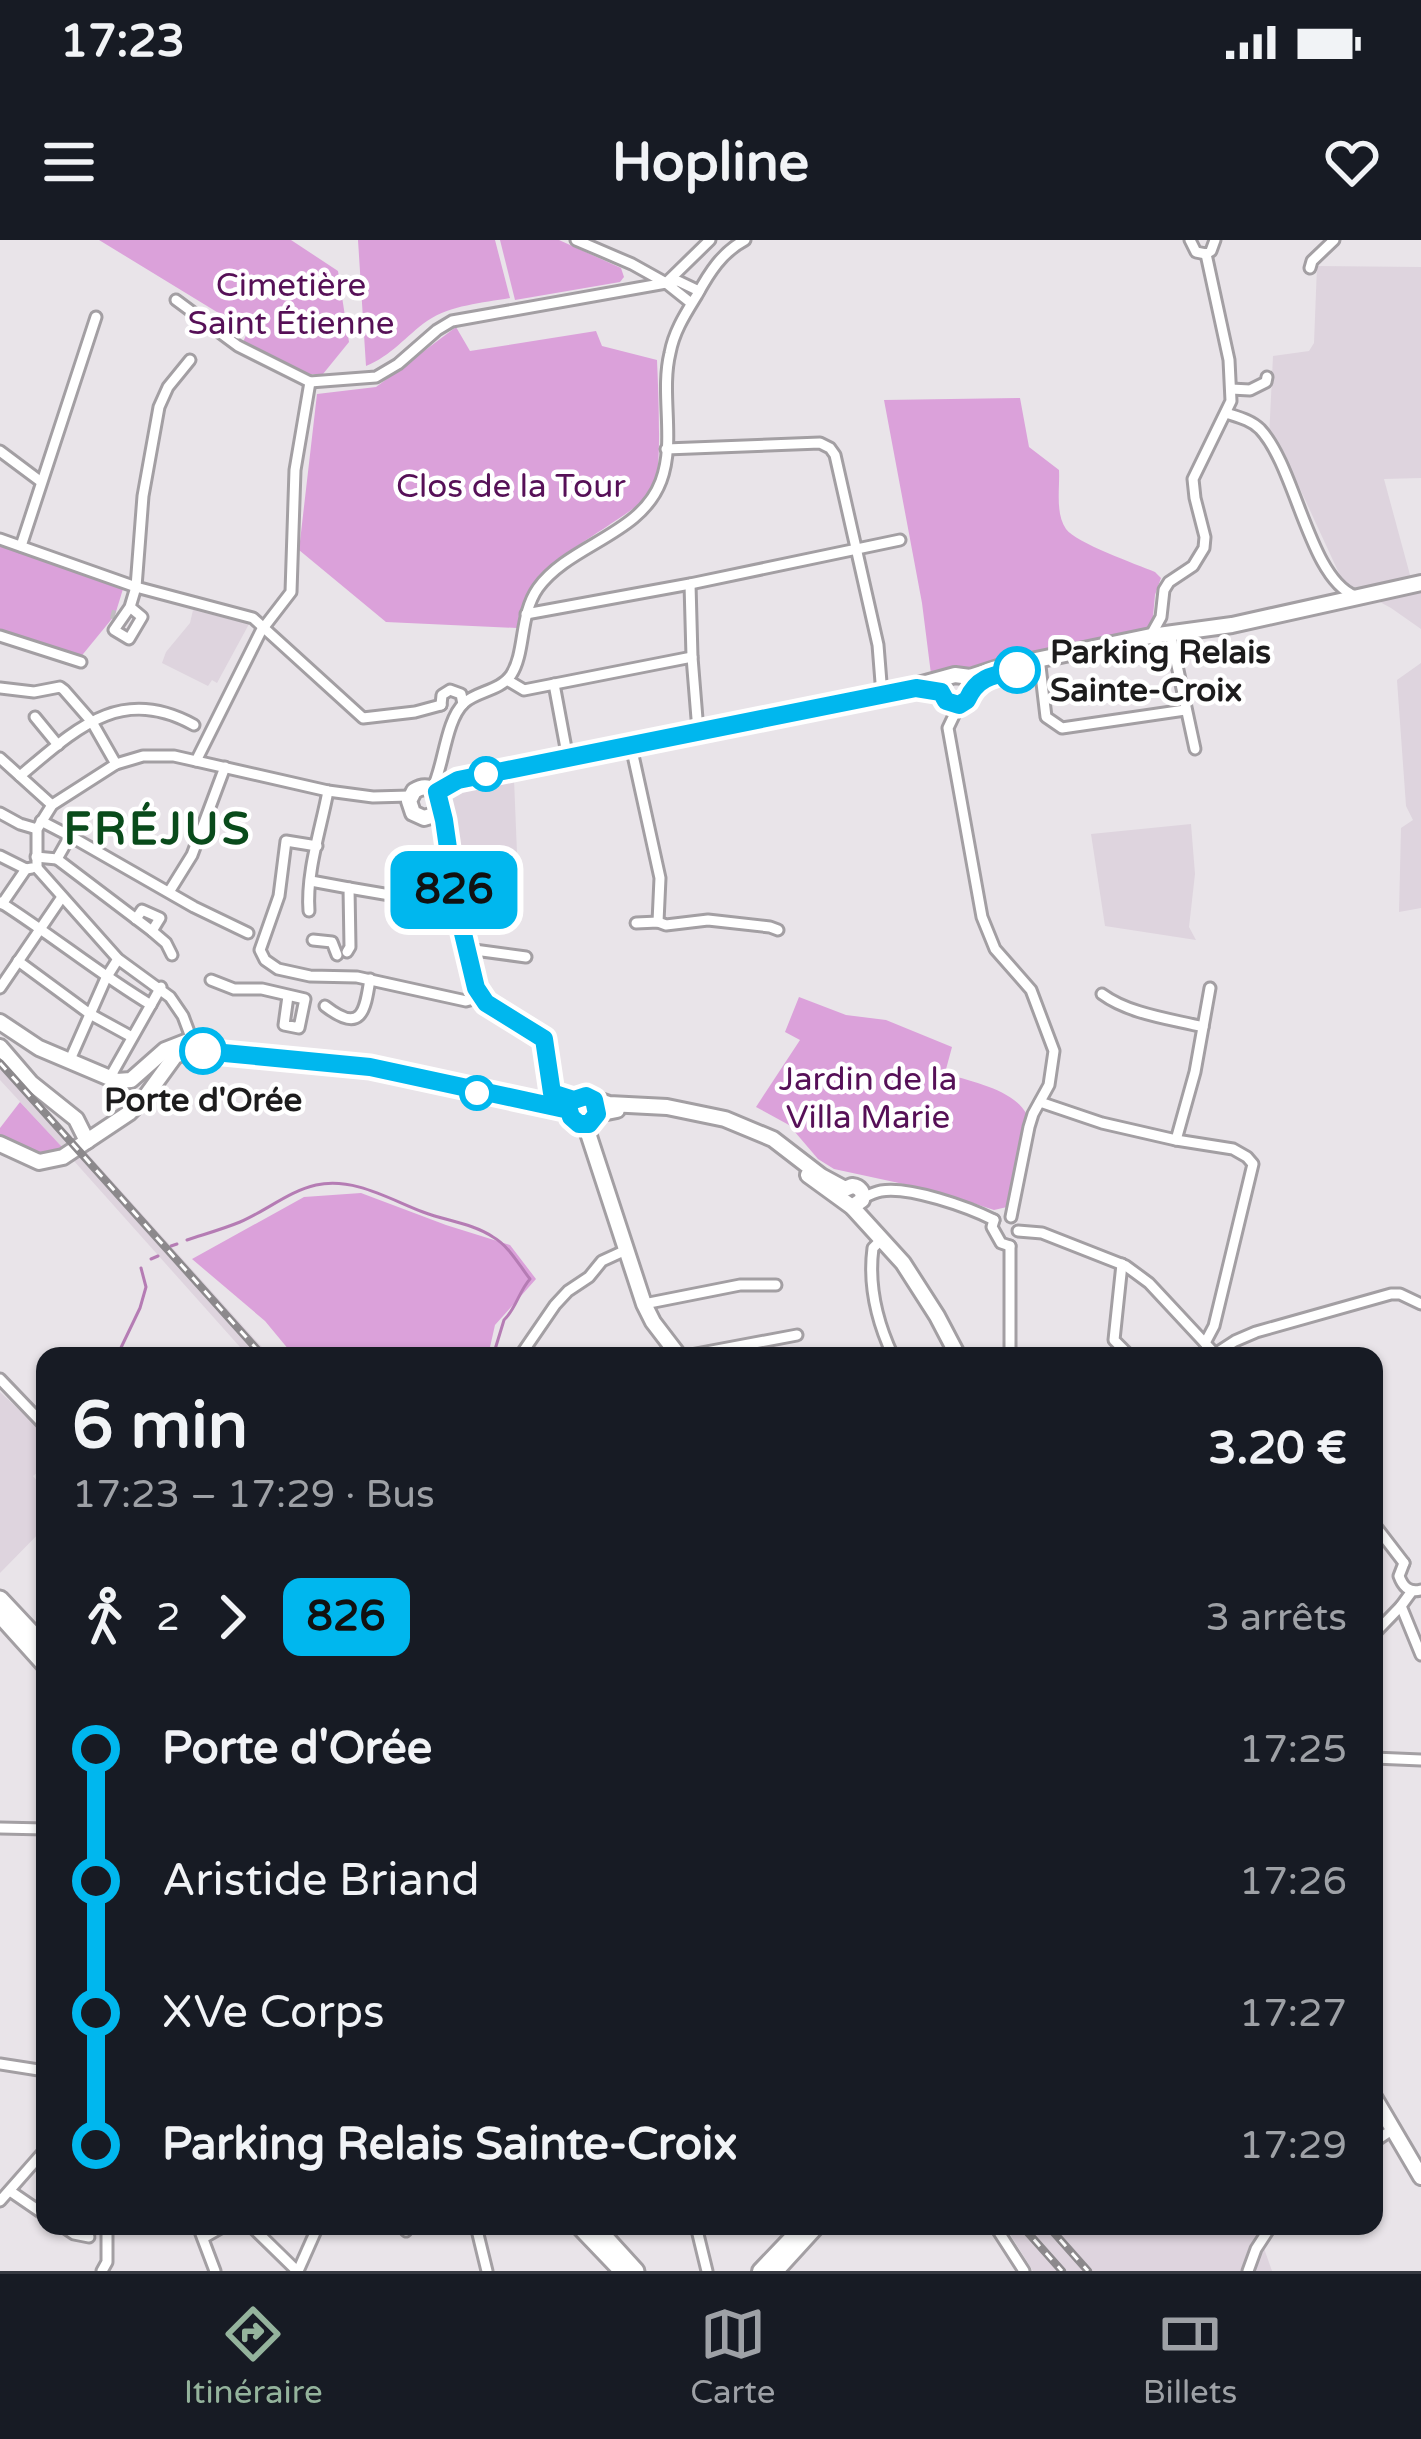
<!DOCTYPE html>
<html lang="fr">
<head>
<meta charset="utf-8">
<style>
  :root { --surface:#171b24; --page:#20242c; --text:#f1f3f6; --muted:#9ea1a6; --line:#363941; --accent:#94b39c }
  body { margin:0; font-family:"Varela Round",sans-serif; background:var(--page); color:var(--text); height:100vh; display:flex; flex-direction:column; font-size:45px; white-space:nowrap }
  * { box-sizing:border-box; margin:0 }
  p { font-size:39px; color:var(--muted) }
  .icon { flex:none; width:66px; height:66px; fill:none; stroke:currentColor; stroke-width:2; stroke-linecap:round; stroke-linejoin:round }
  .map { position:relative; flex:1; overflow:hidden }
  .drawer { position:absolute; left:36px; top:1107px; width:1347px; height:888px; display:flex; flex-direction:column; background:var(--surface); border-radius:24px; box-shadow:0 3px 9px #0004 }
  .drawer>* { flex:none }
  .badge { padding:0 24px; border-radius:18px; font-size:42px; line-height:78px }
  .map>.badge { position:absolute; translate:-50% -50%; box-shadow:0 0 0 6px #fff }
  .legs { display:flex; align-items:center; gap:18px; height:132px; padding:0 36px; font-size:39px }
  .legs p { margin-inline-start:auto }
  .headline { display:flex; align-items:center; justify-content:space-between; height:204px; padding:0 36px }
  h1 { font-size:66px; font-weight:700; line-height:90px }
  ul { padding:0 36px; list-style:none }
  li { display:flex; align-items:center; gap:42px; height:132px; font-size:45px }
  li i { display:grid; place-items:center; width:18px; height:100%; margin:0 15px; background:currentColor }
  li i::after { content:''; width:30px; height:30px; margin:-15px; border:9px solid; border-radius:50%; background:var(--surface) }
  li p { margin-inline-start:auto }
  li:first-child i { background:linear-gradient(#0000 50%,currentColor 0) }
  li:last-child i { background:linear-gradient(currentColor 50%,#0000 0) }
  .status { display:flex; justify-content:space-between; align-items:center; height:84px; padding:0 60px; background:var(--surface); direction:ltr }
  .status svg { height:33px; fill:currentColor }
  header { display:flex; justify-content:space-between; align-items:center; height:156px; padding:0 36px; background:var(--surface); font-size:54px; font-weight:700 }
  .tabs { display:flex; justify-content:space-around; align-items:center; height:168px; border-top:3px solid var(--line); background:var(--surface); font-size:33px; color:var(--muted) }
  .tabs a { display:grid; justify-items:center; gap:6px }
  .tabs .selected { color:var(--accent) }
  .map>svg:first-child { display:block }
  .built { fill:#ded4de }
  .green { fill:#dba1da }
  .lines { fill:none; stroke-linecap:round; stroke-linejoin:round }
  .stream { stroke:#b57cb4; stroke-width:3 }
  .street-tunnel { stroke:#c0bcc0; stroke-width:9; stroke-dasharray:9 4.5; stroke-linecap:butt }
  .street-casing { stroke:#a39fa3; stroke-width:15 }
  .secondary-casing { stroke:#a39fa3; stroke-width:20 }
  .primary-casing { stroke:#a39fa3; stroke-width:21 }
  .street { stroke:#fff; stroke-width:9 }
  .secondary { stroke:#fff; stroke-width:14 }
  .primary { stroke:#fff; stroke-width:15 }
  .rail-casing { stroke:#8c898c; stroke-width:8 }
  .rail { stroke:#fff; stroke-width:3; stroke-dasharray:9; stroke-linecap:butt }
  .line-1-casing { stroke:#fff; stroke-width:27 }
  .line-1 { stroke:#00b7ee; stroke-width:18 }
  .stop-1-dot { fill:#fff; stroke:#00b7ee; stroke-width:6 }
  .labels { text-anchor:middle; stroke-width:9; stroke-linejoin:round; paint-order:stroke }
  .park-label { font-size:33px; fill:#561057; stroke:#fff }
  .stop-label { font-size:33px; font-weight:bold; fill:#1d1c1d; stroke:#fff; text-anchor:start }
  .district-label { font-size:45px; font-weight:bold; letter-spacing:3px; fill:#094b1b; stroke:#fff }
</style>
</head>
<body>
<div class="status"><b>17:23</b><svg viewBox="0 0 49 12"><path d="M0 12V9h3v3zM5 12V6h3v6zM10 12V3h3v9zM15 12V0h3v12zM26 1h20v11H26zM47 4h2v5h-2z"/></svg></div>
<header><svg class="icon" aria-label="menu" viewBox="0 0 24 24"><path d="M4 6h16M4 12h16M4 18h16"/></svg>Hopline<svg class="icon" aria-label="heart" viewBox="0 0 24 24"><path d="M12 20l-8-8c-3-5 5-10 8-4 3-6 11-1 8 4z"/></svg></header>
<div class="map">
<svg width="1421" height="2031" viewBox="0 0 1421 2031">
  <rect width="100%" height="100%" fill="#e9e4e9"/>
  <g class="built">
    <polygon points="1317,26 1421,27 1421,238 1384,239 1410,335 1421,345 1421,389 1391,368 1343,342 1278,201 1269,198 1273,116 1309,111 1314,103"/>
    <polygon points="193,370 249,384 217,443 212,440 208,446 162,423 166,412 190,383"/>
    <polygon points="1421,423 1421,668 1399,672 1401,588 1413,580 1406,566 1397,440"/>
    <polygon points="514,539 519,663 460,672 447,560 451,553"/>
    <polygon points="1191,584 1195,634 1189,687 1196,700 1105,686 1091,594"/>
    <polygon points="0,816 72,897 62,907 0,840"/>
    <polygon points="86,913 87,913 270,1116 248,1116 74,921"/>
    <polygon points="0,1152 38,1187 45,1198 45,1226 33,1236 45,1251 45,1287 0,1333"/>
    <polygon points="1005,1986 1266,1986 1259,1994 1272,2031 1033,2031"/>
  </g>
  <g class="green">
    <polygon points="99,0 291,0 338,31 349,102 323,134 307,134 243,102 248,91"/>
    <path d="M358,0H495L510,58C482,63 451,65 427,81C406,96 391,116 366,126Z"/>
    <polygon points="500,0 559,0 621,28 624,37 620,42 515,60"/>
    <path d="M456,87L470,111L596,91L602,106L657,120C658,143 662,227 655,242C646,261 632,270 615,281C570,312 527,330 517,388L386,382L299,310L317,154L376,147Z"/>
    <path d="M1020,158L1029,207L1059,230C1060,248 1055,273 1066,289C1076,303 1136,324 1155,332L1161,338L1155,355L1152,387L1081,407L931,434L922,363L884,160Z"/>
    <polygon points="0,304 123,349 115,375 79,419 0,393"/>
    <path d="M799,757L846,775L886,780L952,807L945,833C971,842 1014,849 1027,875L1007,967L994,970L936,951L834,929L818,919L789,885L756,867L800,800L785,792Z"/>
    <path d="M20,862L62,907C38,919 21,908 0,894V888Z"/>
    <polygon points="361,953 446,985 510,1005 536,1039 495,1085 488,1116 294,1116 265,1081 192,1019 304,957"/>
  </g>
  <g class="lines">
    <g class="stream">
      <path d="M187,1000C205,994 223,989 240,982C266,971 289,951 316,945C354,937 389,959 423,972C446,981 472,983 493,997C509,1006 519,1025 530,1039C519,1051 516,1069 504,1080L493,1116"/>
      <polyline points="171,1006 177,1004"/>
      <polyline points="151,1019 158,1016"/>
      <polyline points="117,1116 140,1068 146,1047 141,1028"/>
    </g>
    <polyline class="street-tunnel" points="111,374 115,375"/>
    <g class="street-casing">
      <g id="street">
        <polyline points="576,0 632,24 666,43 691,63"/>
        <polyline points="1190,0 1196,12 1206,14"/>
        <polyline points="1310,28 1312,21 1334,0"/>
        <polyline points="666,43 710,0"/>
        <polyline points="176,60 238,106 310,142 376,137 398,124 437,90 452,81 666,43 678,41 699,51"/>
        <polyline points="1231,149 1250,150 1266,142 1267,137"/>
        <path d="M1226,173C1238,177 1251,180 1260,189C1296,227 1309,338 1355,356"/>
        <polyline points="666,209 820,203 830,208 835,215 878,405 882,455"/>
        <polyline points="0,211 40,241"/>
        <polyline points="0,299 136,347 253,378 363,478 415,472 441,465"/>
        <polyline points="21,306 96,77"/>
        <polyline points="690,344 692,417 698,491"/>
        <polyline points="130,367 142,377 129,399 114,390 130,367 136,347 143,256 159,167 168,147 190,120"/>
        <polyline points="526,374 690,344 900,300"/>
        <polyline points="1170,393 1195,509"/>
        <polyline points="1151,395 1161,377 1164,350 1169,342 1193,326 1204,308 1205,297 1195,258 1193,239 1231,161 1229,120 1206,14 1211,11 1215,0"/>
        <polyline points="0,396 81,422"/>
        <polyline points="1040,426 1046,477 1062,488 1185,470"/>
        <polyline points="507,440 524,450 692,417"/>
        <polyline points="554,444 568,519"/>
        <polyline points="0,448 34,452 60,447 64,450 92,482 116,524"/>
        <polyline points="441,465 442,455 450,450 461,454 463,464"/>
        <polyline points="959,465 948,488 982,677 995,709 1031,750 1054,811 1049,845 1033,874 1029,887 1011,977"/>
        <polyline points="35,477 58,505"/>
        <polyline points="631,506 660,638 658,682"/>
        <polyline points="0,518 52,565"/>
        <polyline points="196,521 261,391 291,352 295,230 310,142"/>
        <path d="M20,536C75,490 120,444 194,485"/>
        <path d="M432,549C444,527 445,481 464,463C477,451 500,451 511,435C526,412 519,375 538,348C570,304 641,295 661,241C676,201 660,154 670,113C674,91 686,73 697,55C709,33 722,12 745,0"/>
        <polyline points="0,573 20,584 37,589"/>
        <polyline points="70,596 194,667 248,693"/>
        <polyline points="317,606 286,601 279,656 260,710 265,720 278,729 310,736 357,737 466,761 477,758"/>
        <polyline points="0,616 26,629 32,628"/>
        <polyline points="36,617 57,619 70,596 41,581"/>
        <polyline points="57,619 152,691 166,703 172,715"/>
        <polyline points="37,628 37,589 52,565 116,524 143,516 174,516 328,551 373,557 410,556"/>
        <polyline points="37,628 118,719 170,757 183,776 192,800"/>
        <polyline points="311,641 349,648 350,707 347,712"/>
        <polyline points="349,648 390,655"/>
        <polyline points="169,652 192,615 225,527"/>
        <path d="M0,662C52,695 99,734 151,765"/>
        <polyline points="2,664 26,629"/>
        <path d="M309,671C306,632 321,589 328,551"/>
        <polyline points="136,679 142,670 160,678 152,691"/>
        <polyline points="636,683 658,682 666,685 708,680 770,687 778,690"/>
        <polyline points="313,700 332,702 337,715"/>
        <polyline points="467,709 526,717"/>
        <polyline points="18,721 90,774 132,797"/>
        <polyline points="211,740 234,749 262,749 305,759 299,788 284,785 288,756"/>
        <polyline points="0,748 62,657"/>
        <path d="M1102,754C1129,774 1171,779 1203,787"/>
        <path d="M325,766C361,794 365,772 370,739"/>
        <polyline points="69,822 106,738 118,719"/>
        <polyline points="109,839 161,747"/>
        <polyline points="1040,862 1102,883 1176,900 1233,909 1247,917 1253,924 1214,1086 1205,1103"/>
        <polyline points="1176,900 1195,832 1210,748"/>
        <path d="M863,958C869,955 875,952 881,951C909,946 968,967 994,980"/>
        <polyline points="994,980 992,987 1001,1003 1010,1006"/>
        <polyline points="1018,991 1042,993 1126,1026 1149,1043 1217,1116"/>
        <path d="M881,1000L873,1008C868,1046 877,1082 893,1116"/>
        <polyline points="1010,1006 1010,1116"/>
        <polyline points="1122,1024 1114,1100 1130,1116"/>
        <polyline points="644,1064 740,1045 776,1045"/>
        <polyline points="1215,1114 1235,1101 1256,1092 1391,1054 1400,1054 1421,1064"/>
        <polyline points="520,1116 555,1065 568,1051 589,1037 602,1021 626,1010"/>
        <polyline points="685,1116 797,1095"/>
        <polyline points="0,1139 45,1186"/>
        <polyline points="1374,1284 1404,1323"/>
        <path d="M1404,1323L1399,1336C1403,1347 1409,1353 1421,1350"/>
        <polyline points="1412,1351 1401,1366 1421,1415"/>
        <polyline points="1374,1394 1401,1366"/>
        <polyline points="1374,1518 1421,1520"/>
        <polyline points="0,1588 45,1589"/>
        <polyline points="0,1824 45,1831"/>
        <polyline points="1374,1902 1393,1889"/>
        <polyline points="10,1951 45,1975"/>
        <polyline points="0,1961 45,1910"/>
        <polyline points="62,1986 74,1994 89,1997"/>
        <polyline points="198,1986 215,2031"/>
        <polyline points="251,1986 297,2031"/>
        <polyline points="476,1986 487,2031"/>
        <polyline points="696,1986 707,2031"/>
        <polyline points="995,1986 1024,2031"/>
        <polyline points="406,1991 408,1986"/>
        <polyline points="203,1998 224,1986"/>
        <polyline points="102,2031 107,2022 107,1986"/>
        <polyline points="298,2031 318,1986"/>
        <polyline points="1248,2031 1256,2009 1271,1986"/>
      </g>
    </g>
    <g class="secondary-casing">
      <g id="secondary">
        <path d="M941,452L946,461L959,465L967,460C974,449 975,444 987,437"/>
        <polyline points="437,552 458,540 882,455 955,435 970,437 998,428 1151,396 1232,385 1421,343"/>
        <path d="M434,575L424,578L413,573L409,561L414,551C425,544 434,547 440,559C444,593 464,736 482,758C497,776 525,784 544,799L552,853L574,860L586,856L609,864L667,867L725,879L773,899L821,936L845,949L852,946C860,947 864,952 862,960L852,967"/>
        <polyline points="0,782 39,808 117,841 131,840 165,810 188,801"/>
        <polyline points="0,807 31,843 76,879 87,901"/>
        <polyline points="585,884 593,881 597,874 617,870"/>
        <polyline points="585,884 644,1064 653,1082 679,1116"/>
        <polyline points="0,904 39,922 63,917 129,873 146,856 175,816 195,808 220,813 370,827 569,870"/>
        <polyline points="808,935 852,967 903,1023 937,1076 958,1116"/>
        <polyline points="1374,1857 1421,1937"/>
        <polyline points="760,2031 803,1986"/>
        <polyline points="776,2031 817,1986"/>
      </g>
    </g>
    <g class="primary-casing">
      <g id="primary">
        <polyline points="0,1359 45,1407"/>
        <polyline points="0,1375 45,1425"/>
        <polyline points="579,1986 622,2031"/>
        <polyline points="595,1986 636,2031"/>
      </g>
    </g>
    <use href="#street" class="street"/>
    <use href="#secondary" class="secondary"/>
    <use href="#primary" class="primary"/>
    <g class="rail-casing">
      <g id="rail">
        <polyline points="0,823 263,1116"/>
        <polyline points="1022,1986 1062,2031"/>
        <polyline points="1048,1986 1088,2031"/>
      </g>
    </g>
    <use href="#rail" class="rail"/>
  </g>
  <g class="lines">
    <g class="line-1-casing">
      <path id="line-1" d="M203,811L370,827L569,870L571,877L579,884H589L597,874L594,860L586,856L574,860L552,853L544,799L486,763L476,748L456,664L444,580L437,552L458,540L916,448L941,452L946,461L959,465L967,460C977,437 993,435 1017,430"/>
    </g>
    <use href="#line-1" class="line-1"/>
  </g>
  <g class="stop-1-dot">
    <circle cx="1017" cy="430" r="21"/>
    <circle cx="486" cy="534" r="15"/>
    <circle cx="203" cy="811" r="21"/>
    <circle cx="477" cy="853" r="15"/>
  </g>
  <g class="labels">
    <g class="park-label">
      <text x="291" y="56">Cimetière<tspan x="291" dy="38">Saint Étienne</tspan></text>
      <text x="511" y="257">Clos de la Tour</text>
      <text x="868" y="850">Jardin de la<tspan x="868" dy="38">Villa Marie</tspan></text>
    </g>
    <g class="stop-label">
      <text x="1050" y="423">Parking Relais<tspan x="1050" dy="38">Sainte-Croix</tspan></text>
      <text x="203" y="871" text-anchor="middle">Porte d'Orée</text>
    </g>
    <g class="district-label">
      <text x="158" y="604">FRÉJUS</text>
    </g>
  </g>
</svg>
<b class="badge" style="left:454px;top:650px;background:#00b7ee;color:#111">826</b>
<section class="drawer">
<div class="headline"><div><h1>6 min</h1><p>17:23 – 17:29 · Bus</p></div><b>3.20 €</b></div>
<div class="legs"><svg class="icon" aria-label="walk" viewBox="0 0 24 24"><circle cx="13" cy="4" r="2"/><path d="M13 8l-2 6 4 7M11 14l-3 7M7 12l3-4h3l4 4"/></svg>2<svg class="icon" aria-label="forward" viewBox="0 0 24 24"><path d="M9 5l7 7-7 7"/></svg><b class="badge" style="background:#00b7ee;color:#111">826</b><p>3 arrêts</p></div>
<ul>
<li><i style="color:#00b7ee"></i><b>Porte d'Orée</b><p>17:25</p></li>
<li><i style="color:#00b7ee"></i><span>Aristide Briand</span><p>17:26</p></li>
<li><i style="color:#00b7ee"></i><span>XVe Corps</span><p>17:27</p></li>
<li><i style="color:#00b7ee"></i><b>Parking Relais Sainte-Croix</b><p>17:29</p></li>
</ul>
</section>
</div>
<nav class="tabs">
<a class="selected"><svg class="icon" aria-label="directions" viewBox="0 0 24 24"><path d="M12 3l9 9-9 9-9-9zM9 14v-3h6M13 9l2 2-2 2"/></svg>Itinéraire</a>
<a><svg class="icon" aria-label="map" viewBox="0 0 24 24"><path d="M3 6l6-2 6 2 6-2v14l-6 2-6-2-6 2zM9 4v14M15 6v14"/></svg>Carte</a>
<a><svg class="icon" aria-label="tickets" viewBox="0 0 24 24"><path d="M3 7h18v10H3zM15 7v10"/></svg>Billets</a>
</nav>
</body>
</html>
